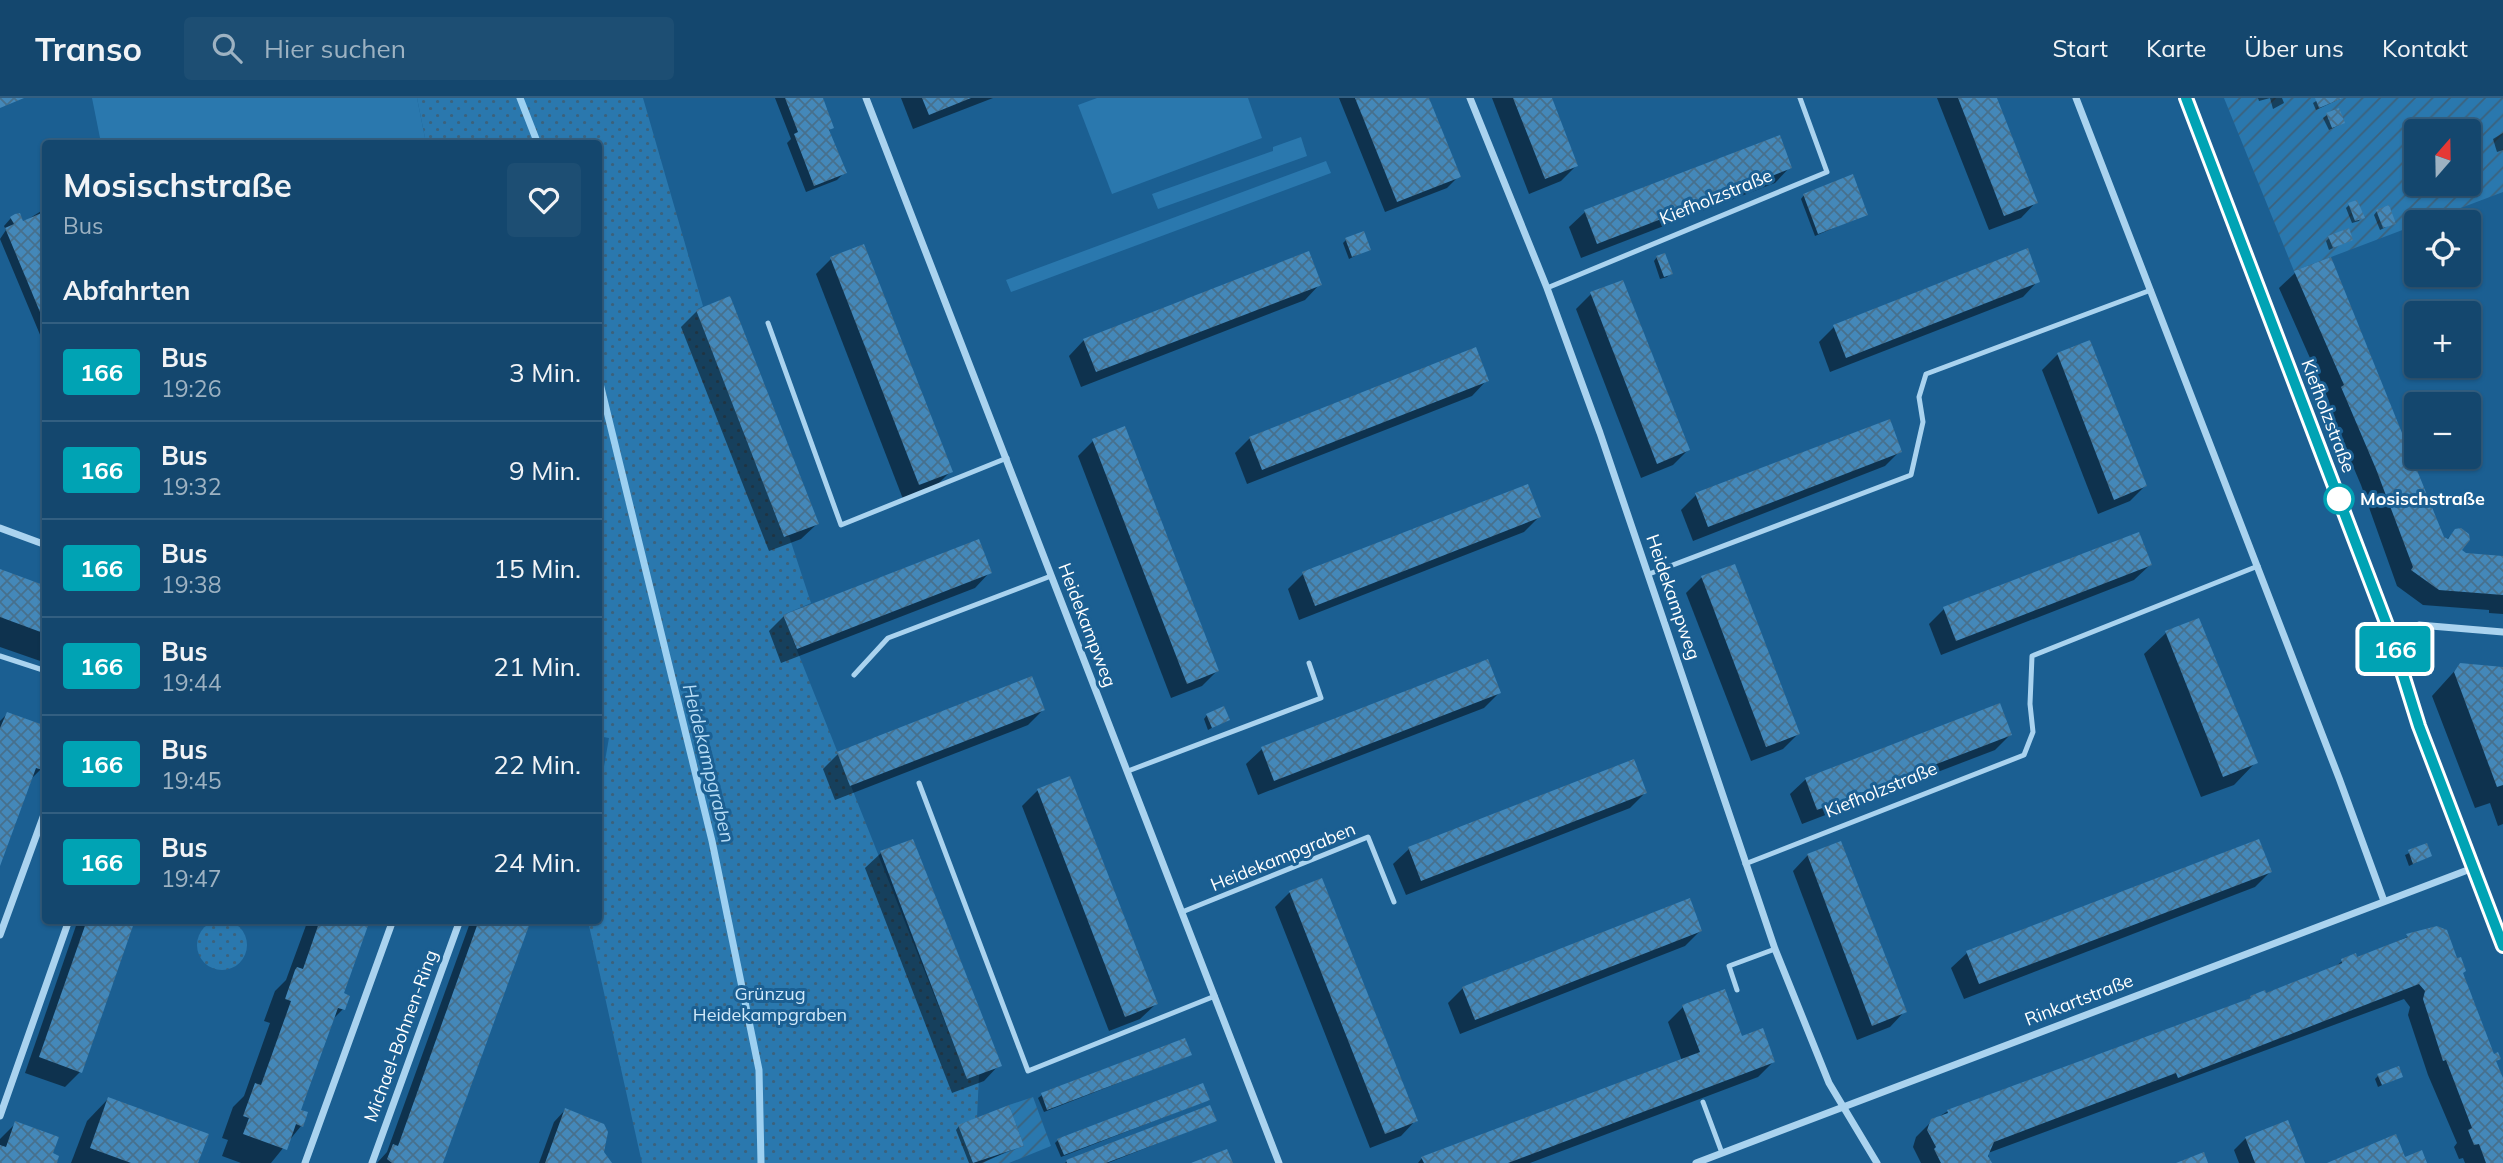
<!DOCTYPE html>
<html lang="de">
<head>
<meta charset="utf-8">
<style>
  :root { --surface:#14476e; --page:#1d4e73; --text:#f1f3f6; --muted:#9db2c2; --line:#335f81 }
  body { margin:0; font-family:Mulish,sans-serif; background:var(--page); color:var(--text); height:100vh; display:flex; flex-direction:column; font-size:26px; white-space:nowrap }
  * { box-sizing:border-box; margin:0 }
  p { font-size:23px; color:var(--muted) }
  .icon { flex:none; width:38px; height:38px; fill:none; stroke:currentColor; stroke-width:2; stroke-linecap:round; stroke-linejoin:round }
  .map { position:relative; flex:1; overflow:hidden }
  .sheet { position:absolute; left:42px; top:42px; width:560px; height:784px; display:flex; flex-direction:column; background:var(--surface); border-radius:7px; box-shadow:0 2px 5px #0004,0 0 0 2px var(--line) }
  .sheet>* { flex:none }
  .badge { padding:0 14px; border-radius:5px; font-size:24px; line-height:46px }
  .needle { width:46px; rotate:20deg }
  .tools { position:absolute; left:2404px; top:21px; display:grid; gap:14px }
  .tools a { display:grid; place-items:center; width:77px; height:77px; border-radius:7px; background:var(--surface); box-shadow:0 2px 5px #0004,0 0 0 2px var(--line); font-size:35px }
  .map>.badge { position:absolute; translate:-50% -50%; box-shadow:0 0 0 4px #fff }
  h2 { padding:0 21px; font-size:26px; line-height:63px }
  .round { display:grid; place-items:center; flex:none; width:74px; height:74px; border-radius:7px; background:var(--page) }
  .headline { display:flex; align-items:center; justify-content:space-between; height:119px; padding:0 21px }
  h1 { font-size:33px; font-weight:700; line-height:52px }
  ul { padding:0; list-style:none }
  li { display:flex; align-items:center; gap:21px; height:98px; padding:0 21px; border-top:2px solid var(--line) }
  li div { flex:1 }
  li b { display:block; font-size:26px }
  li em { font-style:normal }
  li .badge { min-width:77px; font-weight:700; text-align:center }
  header { display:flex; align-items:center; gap:42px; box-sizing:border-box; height:98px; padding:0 35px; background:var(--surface); border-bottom:2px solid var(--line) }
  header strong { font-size:33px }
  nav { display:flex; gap:38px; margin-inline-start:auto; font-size:24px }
  .search { width:490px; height:63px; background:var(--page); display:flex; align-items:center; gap:18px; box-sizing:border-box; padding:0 24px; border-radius:7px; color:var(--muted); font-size:26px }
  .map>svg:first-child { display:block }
  .grass { fill:url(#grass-dots) }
  .garden { fill:url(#garden-furrows); fill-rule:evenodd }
  .pitch { fill:#2a78ae }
  .shadow { fill:#0007 }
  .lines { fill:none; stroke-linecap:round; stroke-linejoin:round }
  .stream { stroke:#9dd0f1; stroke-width:7 }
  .building { fill:url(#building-cross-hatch) }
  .lane { stroke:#aad3ef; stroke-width:5 }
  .street { stroke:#aad3ef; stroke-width:7 }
  .secondary { stroke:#d8ecfa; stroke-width:14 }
  .line-casing { stroke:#fff; stroke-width:16 }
  .line { stroke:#00a3b4; stroke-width:10 }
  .stop-dot { fill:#fff; stroke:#00a3b4; stroke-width:3.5 }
  .labels { text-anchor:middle; stroke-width:6; stroke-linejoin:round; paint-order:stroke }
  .street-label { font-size:18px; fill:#fff; stroke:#1b5f92 }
  .stop-label { font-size:18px; font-weight:bold; fill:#fff; stroke:#1b5f92; text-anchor:start }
  .park-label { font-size:18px; fill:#d1e9fa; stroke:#1b5f92 }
  .water-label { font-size:19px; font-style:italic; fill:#b6dcf6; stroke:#1b5f92 }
</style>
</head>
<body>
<header>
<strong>Transo</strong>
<div class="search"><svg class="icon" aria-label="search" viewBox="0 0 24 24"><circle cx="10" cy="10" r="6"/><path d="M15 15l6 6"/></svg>Hier suchen</div>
<nav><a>Start</a><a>Karte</a><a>Über uns</a><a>Kontakt</a></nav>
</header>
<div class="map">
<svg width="2503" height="1065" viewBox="0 0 2503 1065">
  <defs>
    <pattern id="grass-dots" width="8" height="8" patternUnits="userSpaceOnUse" patternTransform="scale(1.75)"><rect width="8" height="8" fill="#2a78ae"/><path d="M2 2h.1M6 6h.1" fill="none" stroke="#3b627d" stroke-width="1.8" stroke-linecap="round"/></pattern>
    <pattern id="garden-furrows" width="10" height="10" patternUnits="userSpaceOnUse" patternTransform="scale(1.75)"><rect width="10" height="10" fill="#2a78ae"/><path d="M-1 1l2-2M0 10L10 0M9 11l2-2" fill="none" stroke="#3b627d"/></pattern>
    <pattern id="building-cross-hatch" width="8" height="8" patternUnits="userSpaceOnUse" patternTransform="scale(1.75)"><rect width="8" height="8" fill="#4488b9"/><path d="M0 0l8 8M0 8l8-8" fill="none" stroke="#47708d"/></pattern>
  </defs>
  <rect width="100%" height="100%" fill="#1b5f92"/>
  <g class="grass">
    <polygon points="417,0 643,0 703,208 696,212 784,439 789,438 811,505 783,517 967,980 979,977 977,1020 959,1027 973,1065 642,1065 588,823 598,822 599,697 609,640 598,638 598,46 426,45"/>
    <circle cx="222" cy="847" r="25"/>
  </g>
  <g class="garden">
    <path d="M2224,0H2503V94L2294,173ZM2417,33H2469V86H2417Z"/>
    <polygon points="1033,999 1051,1048 1009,1065 980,1065 1024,1048 1009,1007"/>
  </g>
  <g class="pitch">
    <polygon points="92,0 417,0 426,45 101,45"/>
    <polygon points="1097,0 1248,0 1262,40 1112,96 1078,7"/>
    <polygon points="1301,39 1307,58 1158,111 1152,96 1273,53 1273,49"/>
    <polygon points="1326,63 1331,75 1011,194 1006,182"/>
  </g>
  <g class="shadow">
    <polygon points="775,0 821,0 832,29 828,34 845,74 837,82 806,94 787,45 791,41"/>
    <polygon points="901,0 993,0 913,31"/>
    <polygon points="1339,0 1428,0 1459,78 1447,90 1385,114"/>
    <polygon points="1492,0 1550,0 1576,68 1561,83 1529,96"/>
    <polygon points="1937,0 1995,0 2036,104 2021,120 1989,132"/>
    <polygon points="2258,0 2282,0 2284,5 2273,11 2270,0 2259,3"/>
    <polygon points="2321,0 2342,0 2316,12 2313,5"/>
    <polygon points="2327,17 2343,25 2329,32 2323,20"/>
    <polygon points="2503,35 2503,52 2497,54 2493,41"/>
    <polygon points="1790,69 1775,85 1581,160 1569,129 1585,114"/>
    <polygon points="1804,97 1866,116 1815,138 1801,101"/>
    <polygon points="2349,107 2362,119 2359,123 2352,125 2346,110"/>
    <polygon points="46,110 46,251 0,141 6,132 4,128 11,120 22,125"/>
    <polygon points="2377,113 2394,125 2380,132 2374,117"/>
    <polygon points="2329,140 2351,141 2329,152 2326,143"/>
    <polygon points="1346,142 1369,151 1349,161 1343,145"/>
    <polygon points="1657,159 1671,175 1667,179 1660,181 1654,163"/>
    <polygon points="831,161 951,373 935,389 903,401 816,176"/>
    <polygon points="2330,161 2443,440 2446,442 2456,433 2460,452 2465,457 2503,460 2503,516 2489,515 2489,512 2423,507 2397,488 2361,387 2326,305 2329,303 2279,190 2295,175"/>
    <polygon points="2038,183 2023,199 1830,274 1819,244 1834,229"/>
    <polygon points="1320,186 1305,202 1081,289 1069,258 1084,242"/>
    <polygon points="1591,196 1688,352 1673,367 1641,380 1576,211"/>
    <polygon points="697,213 817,426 801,441 769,453 681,229"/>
    <polygon points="2058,256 2145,388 2130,403 2098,416 2042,272"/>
    <polygon points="1487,282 1472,298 1247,386 1235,355 1250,340"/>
    <polygon points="1093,343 1217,573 1202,588 1171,600 1078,358"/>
    <polygon points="1900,353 1885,368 1693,443 1681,412 1696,397"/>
    <polygon points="1539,419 1524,434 1299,522 1288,491 1303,476"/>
    <polygon points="2150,467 2134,482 1941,557 1929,526 1944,511"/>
    <polygon points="1734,468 1798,636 1783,651 1751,663 1686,495 1701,480"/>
    <polygon points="0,473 46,490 46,565 0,549"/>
    <polygon points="990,474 975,490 781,565 769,533 784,518"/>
    <polygon points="2166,535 2255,665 2234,687 2201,699 2144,556"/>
    <polygon points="1487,563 1499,595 1484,610 1258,697 1246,666 1262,651"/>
    <polygon points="2460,567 2503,571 2503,726 2498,728 2490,705 2475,710 2432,598"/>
    <polygon points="1043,612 1028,627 835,702 823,671 838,656"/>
    <polygon points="7,616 46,630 46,638 39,656 41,671 29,683 0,764 0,623"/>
    <polygon points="1207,617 1228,621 1208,632 1204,621"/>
    <polygon points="2010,637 1995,652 1802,726 1790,696 1806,681"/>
    <polygon points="1038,692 1156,906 1140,921 1109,933 1022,708"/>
    <polygon points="1645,695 1630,710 1406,797 1393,766 1409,751"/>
    <polygon points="912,744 999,967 984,983 952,995 865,770 881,755"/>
    <polygon points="2426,747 2430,758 2409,768 2405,757"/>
    <polygon points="1808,757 1905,913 1890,929 1857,942 1793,773"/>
    <polygon points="2270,774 2255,789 1964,901 1951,870 1967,855"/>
    <polygon points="1290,794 1416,1022 1401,1038 1370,1050 1275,809"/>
    <polygon points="78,822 133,822 80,974 65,989 25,975"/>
    <polygon points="308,822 368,822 341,896 343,911 331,923 299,1013 301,1028 271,1065 241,1065 222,1058 228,1042 222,1040 233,1009 244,998 270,925 264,923 275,893 286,882"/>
    <polygon points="471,822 530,822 441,1065 377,1065 387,1054"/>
    <polygon points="1700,833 1685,848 1460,936 1448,905 1463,890"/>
    <polygon points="2421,833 2461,876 2493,958 2499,961 2495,964 2503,985 2503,1065 2465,1065 2463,1060 2459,1061 2454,1049 2457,1045 2428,977 2408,917 2410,909 2404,901 1988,1055 1990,1065 1921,1065 1913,1049 1916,1039 1932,1023 1948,1013 2334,870 2342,863 2357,861"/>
    <polygon points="1683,909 1741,941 1773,964 1758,979 1530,1065 1418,1065 1422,1060 1682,963 1668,924"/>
    <polygon points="1190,957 1044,1014 1038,1000 1042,997"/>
    <polygon points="2378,978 2401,978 2378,989 2375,981"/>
    <polygon points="108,1001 196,1065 71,1065 87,1023"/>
    <polygon points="1208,1002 1061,1059 1055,1045 1058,1042"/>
    <polygon points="565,1012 602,1054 609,1065 539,1065 554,1024"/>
    <polygon points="1214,1023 1108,1065 1065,1065 1067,1063"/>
    <polygon points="16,1025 51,1056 55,1065 0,1065 0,1041"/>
    <polygon points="959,1028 1022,1047 982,1065 969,1065 956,1032"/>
    <polygon points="2246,1040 2303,1065 2239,1065 2234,1052"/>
  </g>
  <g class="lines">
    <g class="stream">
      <polyline points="520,0 538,46"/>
      <polyline points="598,277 712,743 759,972 761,1065"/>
    </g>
  </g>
  <g class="building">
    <polygon points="0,0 24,0 0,10"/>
    <polygon points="785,0 823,0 834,30 829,32 847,75 814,88 794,36 798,34"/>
    <polygon points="922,0 971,0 929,17"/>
    <polygon points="1355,0 1429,0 1461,79 1397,104"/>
    <polygon points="1513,0 1552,0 1578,68 1545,81"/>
    <polygon points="1958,0 1997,0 2038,105 2004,118"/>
    <polygon points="2315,0 2343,0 2319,10"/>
    <polygon points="2339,10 2345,25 2332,30 2326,15"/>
    <polygon points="1780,37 1792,70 1597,146 1584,112"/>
    <polygon points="1853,76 1868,117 1818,136 1803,96"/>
    <polygon points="2357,102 2365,120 2355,123 2348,105"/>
    <polygon points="2389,107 2396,126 2383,130 2376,112"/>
    <polygon points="46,113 46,226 45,226 5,130 14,126 10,119 15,116 20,115 23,123"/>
    <polygon points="2349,130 2353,142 2333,150 2328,138"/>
    <polygon points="1364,133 1371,152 1352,159 1345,140"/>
    <polygon points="864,146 953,374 919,387 830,159"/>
    <polygon points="2028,150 2040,184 1846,260 1833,227"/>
    <polygon points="1309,153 1322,187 1096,274 1083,241"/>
    <polygon points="1665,155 1673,176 1664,179 1656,158"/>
    <polygon points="2331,159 2444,439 2448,441 2455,431 2461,430 2469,436 2470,442 2462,452 2466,455 2503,458 2503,497 2439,492 2411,472 2413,469 2376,371 2341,289 2344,287 2294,173"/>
    <polygon points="1623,182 1690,352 1657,366 1590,194"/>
    <polygon points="730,198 819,426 784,439 696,212"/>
    <polygon points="2090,242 2147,388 2114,402 2057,255"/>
    <polygon points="1476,249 1489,283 1262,372 1249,339"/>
    <polygon points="1890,321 1902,354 1708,429 1695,395"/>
    <polygon points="1125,328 1219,573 1187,586 1092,341"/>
    <polygon points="1528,386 1541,419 1315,508 1302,474"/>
    <polygon points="2139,434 2152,467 1956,543 1943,509"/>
    <polygon points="979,441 992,475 797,551 783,517"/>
    <polygon points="1735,466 1800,636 1766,649 1701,478"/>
    <polygon points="0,471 46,488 46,536 0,519"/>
    <polygon points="2199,520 2258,665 2223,679 2165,533"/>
    <polygon points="1488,561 1501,595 1274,683 1261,649"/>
    <polygon points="2460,565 2503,569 2503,687 2497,689 2454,574"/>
    <polygon points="1032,578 1045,612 850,688 837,654"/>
    <polygon points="2000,605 2012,637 1817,712 1805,680"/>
    <polygon points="1224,608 1230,622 1212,630 1206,616"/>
    <polygon points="7,614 46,628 41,655 46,657 46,664 43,672 36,670 0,768 0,630"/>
    <polygon points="1634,661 1647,695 1421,783 1408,749"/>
    <polygon points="1070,678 1158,906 1125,919 1037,691"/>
    <polygon points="913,741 1002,968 967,981 880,753"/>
    <polygon points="2259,741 2272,774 1979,886 1966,853"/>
    <polygon points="1841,743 1907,914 1872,928 1807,756"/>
    <polygon points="2427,745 2432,758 2413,766 2408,752"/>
    <polygon points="1322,780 1418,1023 1385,1036 1289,793"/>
    <polygon points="1690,800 1702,833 1475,922 1462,889"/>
    <polygon points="87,822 135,822 82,975 39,959"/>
    <polygon points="320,822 370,822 344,895 350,898 345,912 338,910 301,1012 308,1014 303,1029 296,1026 287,1052 243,1036 249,1020 243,1018 255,985 261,987 291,903 285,901 295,872 297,869 303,871"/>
    <polygon points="479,822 531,822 443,1065 392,1065 387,1061 393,1046 398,1048"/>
    <polygon points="2437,828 2447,832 2457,860 2461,859 2466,873 2463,875 2494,956 2498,954 2501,961 2496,963 2503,980 2503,1065 2486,1065 2479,1046 2474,1047 2468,1032 2472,1030 2446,962 2443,963 2423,901 2425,893 2419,886 2178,980 2176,975 1994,1044 1988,1058 1992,1065 1941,1065 1934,1051 1936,1049 1927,1032 1931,1021 1948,1015 1947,1012 2251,900 2250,898 2265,892 2266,895 2342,865 2341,861 2356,855 2357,859 2408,839 2406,836"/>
    <polygon points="1725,891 1742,938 1763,930 1775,964 1508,1065 1424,1065 1421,1059 1700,954 1682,907"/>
    <polygon points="1185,940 1192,957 1047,1012 1041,995"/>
    <polygon points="2399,968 2403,979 2382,987 2377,976"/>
    <polygon points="1203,985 1210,1002 1064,1057 1057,1041"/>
    <polygon points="108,999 209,1036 198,1065 131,1065 90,1050"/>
    <polygon points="1009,1007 1024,1048 973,1065 958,1027"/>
    <polygon points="1210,1007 1217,1023 1106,1065 1067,1065 1066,1062"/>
    <polygon points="565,1010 604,1026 608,1034 604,1054 612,1065 545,1065"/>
    <polygon points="2288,1022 2305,1065 2255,1065 2245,1039"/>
    <polygon points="15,1023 59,1039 53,1055 59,1058 57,1065 0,1065 0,1047 6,1049"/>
    <polygon points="2396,1036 2405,1059 2422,1052 2427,1065 2327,1065"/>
    <polygon points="1227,1051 1233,1065 1191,1065"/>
    <polygon points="2204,1054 2208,1065 2176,1065"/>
  </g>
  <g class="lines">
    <g class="lane">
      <polyline points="1547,190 1827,74 1800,0"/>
      <polyline points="768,225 841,427 1007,360"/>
      <polyline points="1649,476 1911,377 1923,324 1919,299 1926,276 2151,192"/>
      <polyline points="0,558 46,573"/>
      <polyline points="854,577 888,540 1051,478"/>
      <polyline points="1128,673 1321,600 1309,565"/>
      <polyline points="919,685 1028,973 1215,898"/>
      <polyline points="1745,766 2024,657 2033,634 2030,606 2032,558 2258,468"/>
      <polyline points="1182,814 1368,739 1394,804"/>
      <polyline points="1737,892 1729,868 1775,851"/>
      <polyline points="1703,1004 1722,1055"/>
    </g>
    <g class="street">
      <polyline points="866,0 1279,1065"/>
      <polyline points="1470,0 1547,190 1600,335 1775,851 1829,985 1877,1065"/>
      <polyline points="2076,0 2339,680 2384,803"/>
      <polyline points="0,430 46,447"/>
      <polyline points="2390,535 2419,527 2503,534"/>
      <polyline points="0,837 46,711"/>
      <polyline points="0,1018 69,822"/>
      <polyline points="305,1065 393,822"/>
      <polyline points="372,1065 460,822"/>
      <polyline points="1696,1065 2473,770"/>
    </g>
    <polyline class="secondary" points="2186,0 2390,535 2419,628 2503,848"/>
  </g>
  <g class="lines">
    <g class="line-casing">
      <polyline id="line" points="2186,0 2390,535 2419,628 2503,848"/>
    </g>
    <use href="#line" class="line"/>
  </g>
  <circle class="stop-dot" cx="2339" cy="401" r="14"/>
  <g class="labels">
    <g class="street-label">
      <text transform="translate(1716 99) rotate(-22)" y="6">Kiefholzstraße</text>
      <text transform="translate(2328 318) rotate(69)" y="6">Kiefholzstraße</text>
      <text transform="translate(1673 499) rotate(71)" y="6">Heidekampweg</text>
      <text transform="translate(1087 527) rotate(69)" y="6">Heidekampweg</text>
      <text transform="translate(1881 692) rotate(-22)" y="6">Kiefholzstraße</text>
      <text transform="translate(1283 759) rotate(-22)" y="6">Heidekampgraben</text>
      <text transform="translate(2079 902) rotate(-21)" y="6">Rinkartstraße</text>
      <text transform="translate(401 938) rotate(-70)" y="6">Michael-Bohnen-Ring</text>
    </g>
    <g class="stop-label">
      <text x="2360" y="407">Mosischstraße</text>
    </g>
    <g class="park-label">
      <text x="770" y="902">Grünzug<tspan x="770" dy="21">Heidekampgraben</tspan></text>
    </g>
    <g class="water-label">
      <text transform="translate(709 665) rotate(76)" y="7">Heidekampgraben</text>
    </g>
  </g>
</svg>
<div class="tools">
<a><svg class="needle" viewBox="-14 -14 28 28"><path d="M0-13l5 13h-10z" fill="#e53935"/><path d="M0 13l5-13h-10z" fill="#9db2c2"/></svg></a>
<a><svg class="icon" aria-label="locate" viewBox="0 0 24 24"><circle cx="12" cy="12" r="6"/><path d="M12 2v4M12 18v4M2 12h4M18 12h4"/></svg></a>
<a>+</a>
<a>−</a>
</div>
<b class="badge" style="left:2395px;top:551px;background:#00a3b4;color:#fff">166</b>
<section class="sheet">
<div class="headline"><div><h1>Mosischstraße</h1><p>Bus</p></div><a class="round"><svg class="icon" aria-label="heart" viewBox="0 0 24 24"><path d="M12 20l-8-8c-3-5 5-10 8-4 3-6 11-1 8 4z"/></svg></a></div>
<h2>Abfahrten</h2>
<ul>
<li><span class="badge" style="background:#00a3b4;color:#fff">166</span><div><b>Bus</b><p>19:26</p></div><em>3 Min.</em></li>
<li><span class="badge" style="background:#00a3b4;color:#fff">166</span><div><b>Bus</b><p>19:32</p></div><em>9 Min.</em></li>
<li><span class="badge" style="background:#00a3b4;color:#fff">166</span><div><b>Bus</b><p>19:38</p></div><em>15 Min.</em></li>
<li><span class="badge" style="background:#00a3b4;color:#fff">166</span><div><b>Bus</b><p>19:44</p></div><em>21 Min.</em></li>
<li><span class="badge" style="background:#00a3b4;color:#fff">166</span><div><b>Bus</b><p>19:45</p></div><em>22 Min.</em></li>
<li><span class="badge" style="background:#00a3b4;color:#fff">166</span><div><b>Bus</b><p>19:47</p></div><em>24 Min.</em></li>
</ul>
</section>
</div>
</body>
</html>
